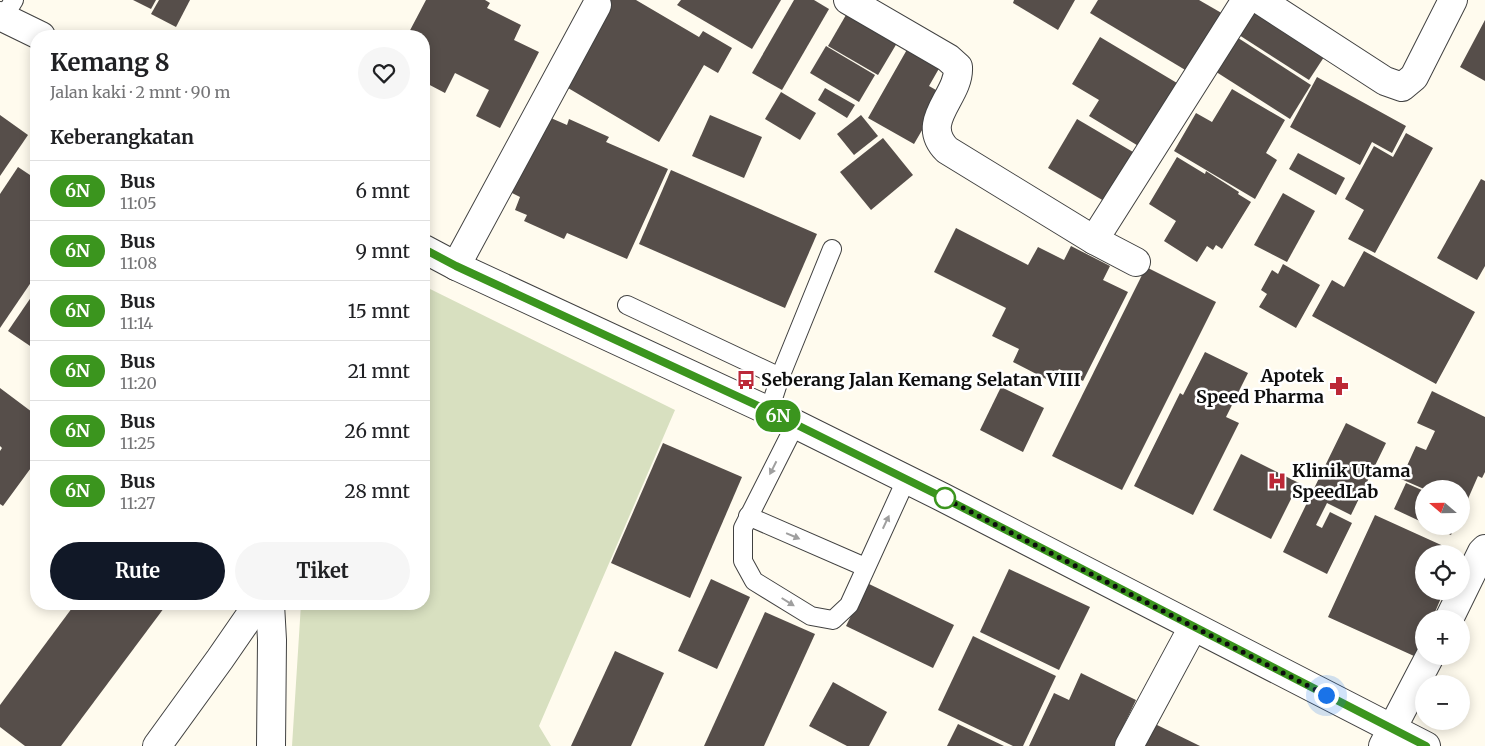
<!DOCTYPE html>
<html lang="id">
<head>
<meta charset="utf-8">
<style>
  :root { --surface:#fff; --page:#f6f6f6; --text:#202124; --muted:#757577; --line:#e0e0e0; --accent:#111827 }
  body { margin:0; font-family:Merriweather,serif; background:var(--page); color:var(--text); height:100vh; display:flex; flex-direction:column; font-size:19px; white-space:nowrap }
  * { box-sizing:border-box; margin:0 }
  p { font-size:16px; color:var(--muted) }
  .icon { flex:none; width:28px; height:28px; fill:none; stroke:currentColor; stroke-width:2; stroke-linecap:round; stroke-linejoin:round }
  .map { position:relative; flex:1; overflow:hidden }
  .panel { position:absolute; left:30px; top:30px; width:400px; height:580px; display:flex; flex-direction:column; background:var(--surface); border-radius:20px; box-shadow:0 2px 12px #0003 }
  .panel>* { flex:none }
  .badge { padding:0 10px; border-radius:16px; font-size:18px; line-height:32px }
  .needle { width:32px; rotate:290deg }
  .fabs { position:absolute; left:1415px; top:480px; display:grid; gap:10px }
  .fabs a { display:grid; place-items:center; width:55px; height:55px; border-radius:50%; background:var(--surface); box-shadow:0 2px 12px #0003; font-size:25px }
  .you { position:absolute; width:25px; height:25px; margin:-12px; border:4px solid #fff; border-radius:50%; background:#1a73e8; box-shadow:0 0 0 8px #1a73e833 }
  .map>.badge { position:absolute; translate:-50% -50%; box-shadow:0 0 0 2px #fff }
  h2 { padding:0 20px; font-size:19px; line-height:45px }
  .round { display:grid; place-items:center; flex:none; width:52px; height:52px; border-radius:26px; background:var(--page) }
  .overview { display:flex; align-items:center; justify-content:space-between; height:85px; padding:0 20px }
  h1 { font-size:24px; font-weight:700; line-height:38px }
  .action { display:flex; gap:10px; margin-top:auto; padding:10px 20px }
  .action a { flex:1; height:58px; border-radius:30px; background:var(--accent); color:#fff; font-size:20px; font-weight:700; line-height:58px; text-align:center }
  .action a+a { background:var(--page); color:var(--text) }
  ul { padding:0; list-style:none }
  li { display:flex; align-items:center; gap:15px; height:60px; padding:0 20px; border-top:1px solid var(--line) }
  li div { flex:1 }
  li b { display:block; font-size:19px }
  li em { font-style:normal }
  li .badge { min-width:55px; font-weight:700; text-align:center }
  .map>svg:first-child { display:block }
  .cemetery { fill:#d8e0c0 }
  .building { fill:#564e4a }
  .lines { fill:none; stroke-linecap:round; stroke-linejoin:round }
  .service-casing { stroke:#414141; stroke-width:20 }
  .minor-casing { stroke:#414141; stroke-width:30 }
  .tertiary-casing { stroke:#414141; stroke-width:30 }
  .service { stroke:#fff; stroke-width:18 }
  .minor { stroke:#fff; stroke-width:28 }
  .tertiary { stroke:#fff; stroke-width:28 }
  .oneway { fill:#9f9f9f }
  .line-casing { stroke:#fff; stroke-width:11 }
  .line { stroke:#3b951e; stroke-width:8 }
  .walk { stroke:#0e0e0e; stroke-width:5; stroke-dasharray:0 9 }
  .stop-dot { fill:#fff; stroke:#3b951e; stroke-width:2.5 }
  .labels { text-anchor:middle; stroke-width:5; stroke-linejoin:round; paint-order:stroke }
  .poi-label { font-size:18px; font-weight:bold; fill:#0e0e0e; stroke:#fff; text-anchor:start }
</style>
</head>
<body>
<div class="map">
<svg width="1485" height="746" viewBox="0 0 1485 746">
  <rect width="100%" height="100%" fill="#fffbee"/>
  <polygon class="cemetery" points="424,286 675,410 539,726 551,746 292,746 301,604 424,604"/>
  <g class="building">
    <polygon points="133,0 156,0 151,9"/>
    <polygon points="159,0 190,0 176,27 151,14"/>
    <polygon points="426,0 485,0 490,3 487,8 521,25 514,40 539,52 500,128 476,116 489,90 455,73 445,93 424,82 424,36 407,36"/>
    <polygon points="605,0 636,0 699,37 703,31 732,48 718,73 704,65 659,142 558,82"/>
    <polygon points="681,0 781,0 752,49 677,5"/>
    <polygon points="794,0 814,0 829,9 782,90 752,73"/>
    <polygon points="1014,0 1075,0 1058,30 1013,3"/>
    <polygon points="1098,0 1199,0 1225,15 1192,74 1090,13"/>
    <polygon points="850,8 900,38 878,75 828,46"/>
    <polygon points="1255,9 1326,54 1309,80 1239,35"/>
    <polygon points="1485,20 1485,81 1460,67"/>
    <polygon points="1232,34 1311,85 1290,119 1210,68"/>
    <polygon points="1100,37 1182,86 1145,150 1089,116 1099,100 1072,84"/>
    <polygon points="826,46 875,75 859,102 810,73"/>
    <polygon points="909,46 941,65 929,86 943,94 914,144 868,118"/>
    <polygon points="1317,77 1406,126 1392,153 1372,142 1360,165 1290,127"/>
    <polygon points="825,88 855,105 847,118 818,100"/>
    <polygon points="1232,89 1285,120 1266,153 1277,160 1255,199 1174,151 1196,113 1212,122"/>
    <polygon points="781,92 816,113 800,140 765,119"/>
    <polygon points="0,115 28,135 0,176"/>
    <polygon points="544,115 567,125 569,119 609,137 606,142 668,169 627,259 567,233 564,239 524,221 527,215 515,210 520,197 510,192"/>
    <polygon points="710,115 762,137 744,178 692,156"/>
    <polygon points="861,115 878,136 854,155 837,134"/>
    <polygon points="1077,119 1133,152 1104,201 1048,168"/>
    <polygon points="1406,133 1433,148 1375,253 1348,239 1364,210 1345,199 1374,146 1393,157"/>
    <polygon points="883,138 913,175 871,210 840,172"/>
    <polygon points="1298,153 1345,178 1336,195 1289,169"/>
    <polygon points="1177,157 1205,174 1206,171 1239,192 1238,194 1251,202 1222,249 1216,245 1213,250 1207,246 1197,262 1164,241 1176,221 1149,204"/>
    <polygon points="18,167 36,179 36,275 0,328 0,194"/>
    <polygon points="671,170 817,234 785,308 639,244"/>
    <polygon points="1481,179 1485,181 1485,266 1477,280 1437,258"/>
    <polygon points="1283,193 1315,211 1287,262 1254,245"/>
    <polygon points="956,228 1028,265 1038,247 1064,260 1071,246 1110,266 1103,280 1128,292 1083,381 1059,369 1052,382 1013,362 1019,349 992,336 1006,308 934,272"/>
    <polygon points="1364,251 1475,312 1436,384 1312,316 1332,280 1344,287"/>
    <polygon points="1283,264 1320,285 1296,328 1259,307 1267,294 1261,290 1272,270 1278,274"/>
    <polygon points="1146,267 1216,302 1122,490 1052,456"/>
    <polygon points="36,290 36,350 8,331"/>
    <polygon points="1205,352 1248,373 1226,417 1239,423 1193,515 1134,486 1180,393 1183,395"/>
    <polygon points="1001,387 1044,408 1023,452 980,430"/>
    <polygon points="0,388 36,415 36,461 3,506 0,504 0,451 2,448 0,446"/>
    <polygon points="1432,391 1485,417 1485,472 1482,478 1478,476 1464,508 1461,507 1461,489 1424,489 1401,479 1416,446 1426,450 1435,431 1417,423"/>
    <polygon points="1346,423 1386,443 1351,515 1327,503 1316,525 1322,528 1330,512 1352,523 1327,574 1283,552"/>
    <polygon points="663,443 742,477 690,598 611,563"/>
    <polygon points="1241,454 1299,483 1271,539 1213,510"/>
    <polygon points="1406,483 1424,491 1424,523 1394,509"/>
    <polygon points="1375,515 1461,554 1424,554 1424,591 1444,591 1432,619 1424,619 1424,636 1414,656 1328,617"/>
    <polygon points="1431,526 1455,526 1451,535"/>
    <polygon points="1009,569 1090,607 1059,670 980,632"/>
    <polygon points="711,579 750,597 717,669 678,651"/>
    <polygon points="867,583 954,625 933,668 846,626"/>
    <polygon points="75,604 167,604 61,746 25,746 0,727 0,705"/>
    <polygon points="765,612 815,634 764,746 704,746"/>
    <polygon points="973,636 1056,676 1023,746 1013,746 938,710"/>
    <polygon points="615,651 664,673 631,746 571,746"/>
    <polygon points="1081,673 1136,700 1114,746 1029,746 1054,693 1069,700"/>
    <polygon points="833,682 887,712 869,746 847,746 809,726"/>
    <polygon points="1153,723 1200,746 1142,746"/>
    <polygon points="958,724 1004,746 947,746"/>
  </g>
  <g class="lines">
    <g class="service-casing">
      <g id="service">
        <polyline points="3,18 14,0"/>
        <polyline points="627,305 780,377"/>
        <polyline points="769,411 780,377 832,249"/>
        <polyline points="795,425 743,528 743,561 754,581 811,616 833,620 849,605 906,480"/>
        <polyline points="748,516 865,567"/>
      </g>
    </g>
    <g class="minor-casing">
      <g id="minor">
        <path d="M848,0L948,58L958,67C960,97 918,121 947,150L1094,240L1136,262"/>
        <polyline points="1260,0 1385,81 1402,87 1414,77 1453,0"/>
        <polyline points="1094,240 1246,0"/>
        <polyline points="456,266 597,5"/>
        <polyline points="270,604 272,640 271,746"/>
        <polyline points="1449,619 1482,552 1485,549"/>
        <polyline points="1129,746 1193,627"/>
        <polyline points="1383,746 1430,656"/>
      </g>
    </g>
    <g class="tertiary-casing">
      <g id="tertiary">
        <polyline points="0,16 41,36"/>
        <polyline points="424,249 456,266 769,411 942,497 1426,746"/>
        <polyline points="157,746 220,659 258,604"/>
      </g>
    </g>
    <use href="#service" class="service"/>
    <use href="#minor" class="minor"/>
    <use href="#tertiary" class="tertiary"/>
  </g>
  <defs><path id="oneway-solid" d="M-6-.8H1V-3.2L6.5 0L1 3.2V.8H-6Z" transform="scale(1.25)"/></defs>
  <g class="oneway">
    <use href="#oneway-solid" transform="translate(773 468) rotate(117)"/>
    <use href="#oneway-solid" transform="translate(886 522) rotate(-65)"/>
    <use href="#oneway-solid" transform="translate(793 536) rotate(23)"/>
    <use href="#oneway-solid" transform="translate(788 602) rotate(32)"/>
  </g>
  <g class="lines">
    <g class="line-casing">
      <polyline id="line" points="424,249 456,266 769,411 942,497 1426,746"/>
    </g>
    <use href="#line" class="line"/>
    <polyline class="walk" points="945,498 942,497 1326,695"/>
  </g>
  <defs>
    <g id="bus-bare" transform="scale(1.5)"><path d="M-5-6H5V4H4V6H2V4H-2V6H-4V4H-5ZM-3.5-4V0h7V-4ZM-3.5 1.2v1.5H-2V1.2ZM2 1.2v1.5H3.5V1.2Z" fill="#bc2837" stroke="#fff" stroke-width="2.5" paint-order="stroke"/></g>
    <g id="pharmacy-bare" transform="scale(1.5)"><path d="M-2-6h4v4h4v4h-4v4h-4v-4h-4v-4h4Z" fill="#bc2837" stroke="#fff" stroke-width="2.5" paint-order="stroke"/></g>
    <g id="hospital-bare" transform="scale(1.5)"><path d="M-5-5h3v3.5h4V-5h3V5h-3V1.5h-4V5h-3Z" fill="#bc2837" stroke="#fff" stroke-width="2.5" paint-order="stroke"/></g>
  </defs>
  <g fill-rule="evenodd">
    <use href="#bus-bare" x="746" y="380"/>
    <use href="#pharmacy-bare" x="1339" y="386"/>
    <use href="#hospital-bare" x="1277" y="481"/>
  </g>
  <circle class="stop-dot" cx="945" cy="498" r="10"/>
  <g class="labels">
    <g class="poi-label">
      <text x="1324" y="382" text-anchor="end">Apotek<tspan x="1324" dy="21">Speed Pharma</tspan></text>
      <text x="761" y="386">Seberang Jalan Kemang Selatan VIII</text>
      <text x="1292" y="477">Klinik Utama<tspan x="1292" dy="21">SpeedLab</tspan></text>
    </g>
  </g>
</svg>
<div class="fabs">
<a><svg class="needle" viewBox="-14 -14 28 28"><path d="M0-13l5 13h-10z" fill="#e53935"/><path d="M0 13l5-13h-10z" fill="#757577"/></svg></a>
<a><svg class="icon" aria-label="locate" viewBox="0 0 24 24"><circle cx="12" cy="12" r="6"/><path d="M12 2v4M12 18v4M2 12h4M18 12h4"/></svg></a>
<a>+</a>
<a>−</a>
</div>
<div class="you" style="left:1326px;top:695px"></div>
<b class="badge" style="left:778px;top:416px;background:#3b951e;color:#fff">6N</b>
<section class="panel">
<div class="overview"><div><h1>Kemang 8</h1><p>Jalan kaki · 2 mnt · 90 m</p></div><a class="round"><svg class="icon" aria-label="heart" viewBox="0 0 24 24"><path d="M12 20l-8-8c-3-5 5-10 8-4 3-6 11-1 8 4z"/></svg></a></div>
<h2>Keberangkatan</h2>
<ul>
<li><span class="badge" style="background:#3b951e;color:#fff">6N</span><div><b>Bus</b><p>11:05</p></div><em>6 mnt</em></li>
<li><span class="badge" style="background:#3b951e;color:#fff">6N</span><div><b>Bus</b><p>11:08</p></div><em>9 mnt</em></li>
<li><span class="badge" style="background:#3b951e;color:#fff">6N</span><div><b>Bus</b><p>11:14</p></div><em>15 mnt</em></li>
<li><span class="badge" style="background:#3b951e;color:#fff">6N</span><div><b>Bus</b><p>11:20</p></div><em>21 mnt</em></li>
<li><span class="badge" style="background:#3b951e;color:#fff">6N</span><div><b>Bus</b><p>11:25</p></div><em>26 mnt</em></li>
<li><span class="badge" style="background:#3b951e;color:#fff">6N</span><div><b>Bus</b><p>11:27</p></div><em>28 mnt</em></li>
</ul>
<div class="action"><a>Rute</a><a>Tiket</a></div>
</section>
</div>
</body>
</html>
